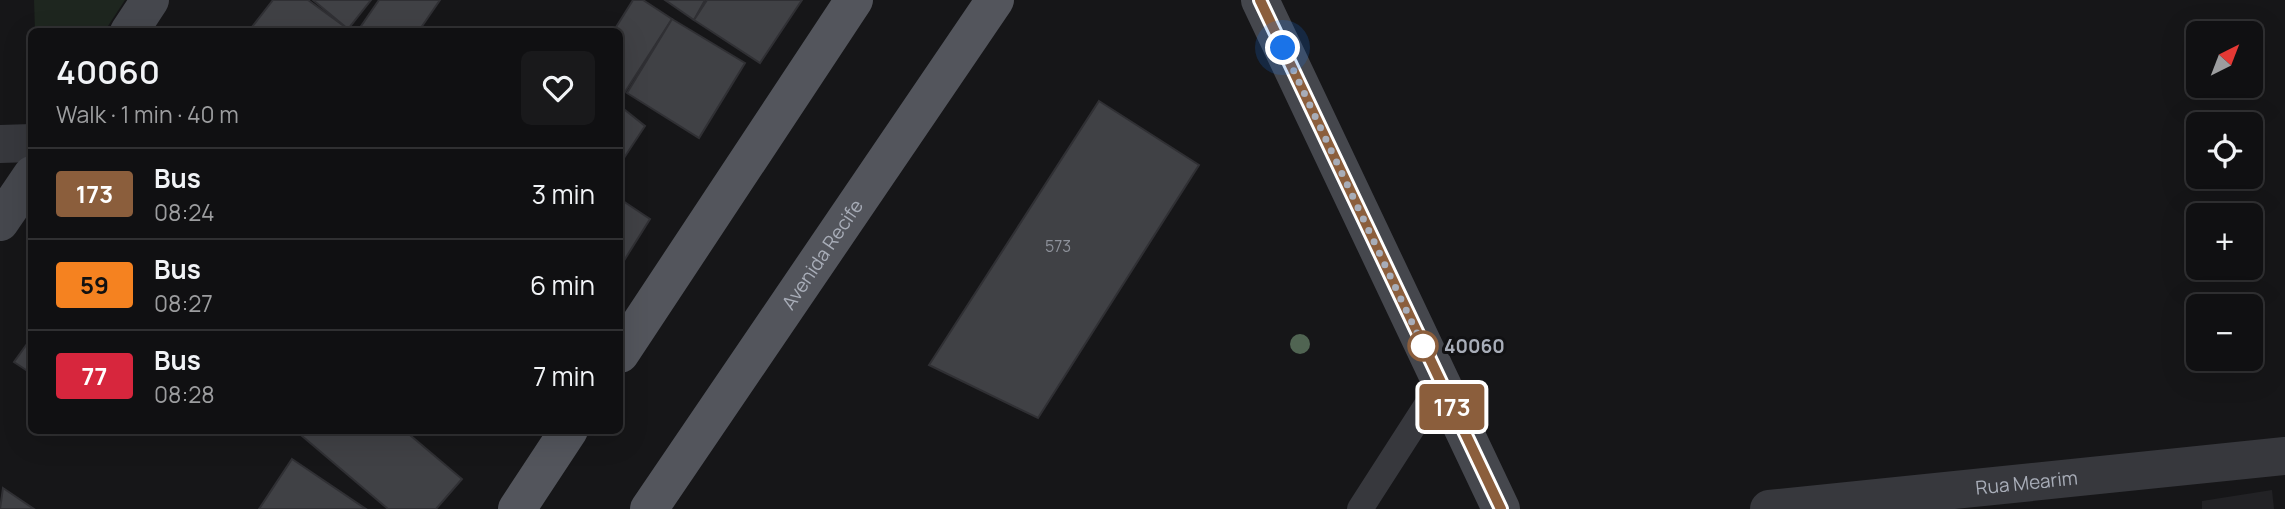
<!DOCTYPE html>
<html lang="en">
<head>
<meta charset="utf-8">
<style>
  :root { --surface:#101012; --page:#19191b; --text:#f1f3f6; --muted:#9c9d9f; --line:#303032 }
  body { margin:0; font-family:Manrope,sans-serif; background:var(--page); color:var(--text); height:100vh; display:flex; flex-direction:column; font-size:26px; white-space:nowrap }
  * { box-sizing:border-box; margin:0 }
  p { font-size:23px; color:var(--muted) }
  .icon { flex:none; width:38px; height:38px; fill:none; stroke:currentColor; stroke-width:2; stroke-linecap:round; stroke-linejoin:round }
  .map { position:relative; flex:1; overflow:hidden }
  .panel { position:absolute; left:28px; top:28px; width:595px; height:406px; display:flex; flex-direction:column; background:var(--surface); border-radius:10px; box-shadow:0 7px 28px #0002,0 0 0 2px var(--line) }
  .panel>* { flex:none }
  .badge { padding:0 14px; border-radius:5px; font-size:24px; line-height:46px }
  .needle { width:46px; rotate:42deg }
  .buttons { position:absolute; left:2186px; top:21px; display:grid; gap:14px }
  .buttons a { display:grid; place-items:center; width:77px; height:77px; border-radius:10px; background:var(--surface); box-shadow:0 7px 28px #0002,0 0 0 2px var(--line); font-size:35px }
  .you { position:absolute; width:35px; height:35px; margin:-18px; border:5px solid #fff; border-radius:50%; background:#1a73e8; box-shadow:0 0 0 10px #1a73e833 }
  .map>.badge { position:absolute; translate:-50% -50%; box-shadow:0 0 0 4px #fff }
  .round { display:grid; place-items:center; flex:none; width:74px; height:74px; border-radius:10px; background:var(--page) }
  .summary { display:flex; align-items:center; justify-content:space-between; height:119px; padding:0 28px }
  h1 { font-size:33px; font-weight:600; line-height:52px }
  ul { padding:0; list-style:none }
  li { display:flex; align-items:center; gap:21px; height:91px; padding:0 28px; border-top:2px solid var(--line) }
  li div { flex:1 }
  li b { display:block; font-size:26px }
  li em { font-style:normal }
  li .badge { min-width:77px; font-weight:700; text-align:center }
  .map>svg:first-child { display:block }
  .built { fill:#222225 }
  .green { fill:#1e261f }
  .building { fill:#404145; stroke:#303034; stroke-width:2 }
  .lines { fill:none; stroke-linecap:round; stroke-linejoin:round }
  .lane { stroke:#37383d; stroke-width:26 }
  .street { stroke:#37383d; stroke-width:38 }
  .secondary { stroke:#45474d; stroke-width:38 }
  .primary { stroke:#53555c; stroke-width:38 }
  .tree { fill:#506452 }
  .line-casing { stroke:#fff; stroke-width:16 }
  .line { stroke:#8b5e3c; stroke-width:10 }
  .walk { stroke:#a8adb8; stroke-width:7; stroke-dasharray:0 12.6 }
  .stop-dot { fill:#fff; stroke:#8b5e3c; stroke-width:3.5 }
  .labels { text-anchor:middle; stroke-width:6; stroke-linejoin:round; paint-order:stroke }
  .number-label { font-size:16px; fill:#8e929b }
  .street-label { font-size:19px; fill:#a8adb8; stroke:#111113 }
  .stop-label { font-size:19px; font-weight:bold; fill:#a8adb8; stroke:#111113; text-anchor:start }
</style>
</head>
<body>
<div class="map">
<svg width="2285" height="509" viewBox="0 0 2285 509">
  <rect width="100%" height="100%" fill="#161618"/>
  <polygon class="built" points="2272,490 2274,509 2202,509 2202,501"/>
  <polygon class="green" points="34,0 125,0 104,32 35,31"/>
  <g class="building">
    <polygon points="273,0 308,0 348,29 346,32 248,32"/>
    <polygon points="313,0 371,0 348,29"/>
    <polygon points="379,0 440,0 418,32 357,32"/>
    <polygon points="633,0 643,0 672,19 625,92 620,89 620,32 613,32"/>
    <polygon points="665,0 705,0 694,20"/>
    <polygon points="707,0 802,0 760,63 694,20"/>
    <polygon points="672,19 745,63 699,138 627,93"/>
    <polygon points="1099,101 1199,165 1038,418 929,365"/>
    <polygon points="620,106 645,126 620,164"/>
    <polygon points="620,199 650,219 620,267"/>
    <polygon points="32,337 32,374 14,362"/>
    <polygon points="295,430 404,430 462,479 436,509 388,509"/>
    <polygon points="292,459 366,509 259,509"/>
    <polygon points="3,488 34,509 0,509"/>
  </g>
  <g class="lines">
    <polyline class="lane" points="1360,509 1441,383"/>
    <g class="street">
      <polyline points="0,144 32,143"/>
      <path id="s1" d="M1769,509L2285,456"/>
    </g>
    <g class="secondary">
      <polyline points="1260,0 1501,509"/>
      <polyline points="129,32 150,0"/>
      <polyline points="0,222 32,175"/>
    </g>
    <g class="primary">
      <polyline points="620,354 854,0"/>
      <polyline points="517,509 569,430"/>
      <path id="s2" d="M649,509L995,0"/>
    </g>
  </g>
  <circle class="tree" cx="1300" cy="344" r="10"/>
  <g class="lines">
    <g class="line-casing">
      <polyline id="line" points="1260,0 1501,509"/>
    </g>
    <use href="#line" class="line"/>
    <polyline class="walk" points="1283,48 1423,346"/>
  </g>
  <circle class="stop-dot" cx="1423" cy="346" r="14"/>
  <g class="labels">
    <g class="number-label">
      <text x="1058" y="252">573</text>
    </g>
    <g class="street-label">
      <text dy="7" stroke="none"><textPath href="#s2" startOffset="308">Avenida Recife</textPath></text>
      <text dy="7" stroke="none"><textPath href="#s1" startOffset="259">Rua Mearim</textPath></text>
    </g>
    <g class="stop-label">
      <text x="1444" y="353">40060</text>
    </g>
  </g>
</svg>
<div class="buttons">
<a><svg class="needle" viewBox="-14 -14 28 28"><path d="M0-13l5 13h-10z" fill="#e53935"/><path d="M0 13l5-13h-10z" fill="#9c9d9f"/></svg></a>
<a><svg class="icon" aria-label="locate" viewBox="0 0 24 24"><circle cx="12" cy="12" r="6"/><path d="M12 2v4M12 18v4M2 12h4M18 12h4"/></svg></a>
<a>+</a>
<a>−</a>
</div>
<div class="you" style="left:1283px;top:48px"></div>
<b class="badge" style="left:1452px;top:407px;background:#8b5e3c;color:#fff">173</b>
<section class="panel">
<div class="summary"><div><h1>40060</h1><p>Walk · 1 min · 40 m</p></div><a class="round"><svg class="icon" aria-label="heart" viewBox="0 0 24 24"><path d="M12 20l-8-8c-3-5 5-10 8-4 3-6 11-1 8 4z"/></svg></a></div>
<ul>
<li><span class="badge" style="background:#8b5e3c;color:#fff">173</span><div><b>Bus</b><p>08:24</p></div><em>3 min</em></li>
<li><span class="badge" style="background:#f58220;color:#111">59</span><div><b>Bus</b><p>08:27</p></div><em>6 min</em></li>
<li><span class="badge" style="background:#d7263d;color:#fff">77</span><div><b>Bus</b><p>08:28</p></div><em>7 min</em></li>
</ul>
</section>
</div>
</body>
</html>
